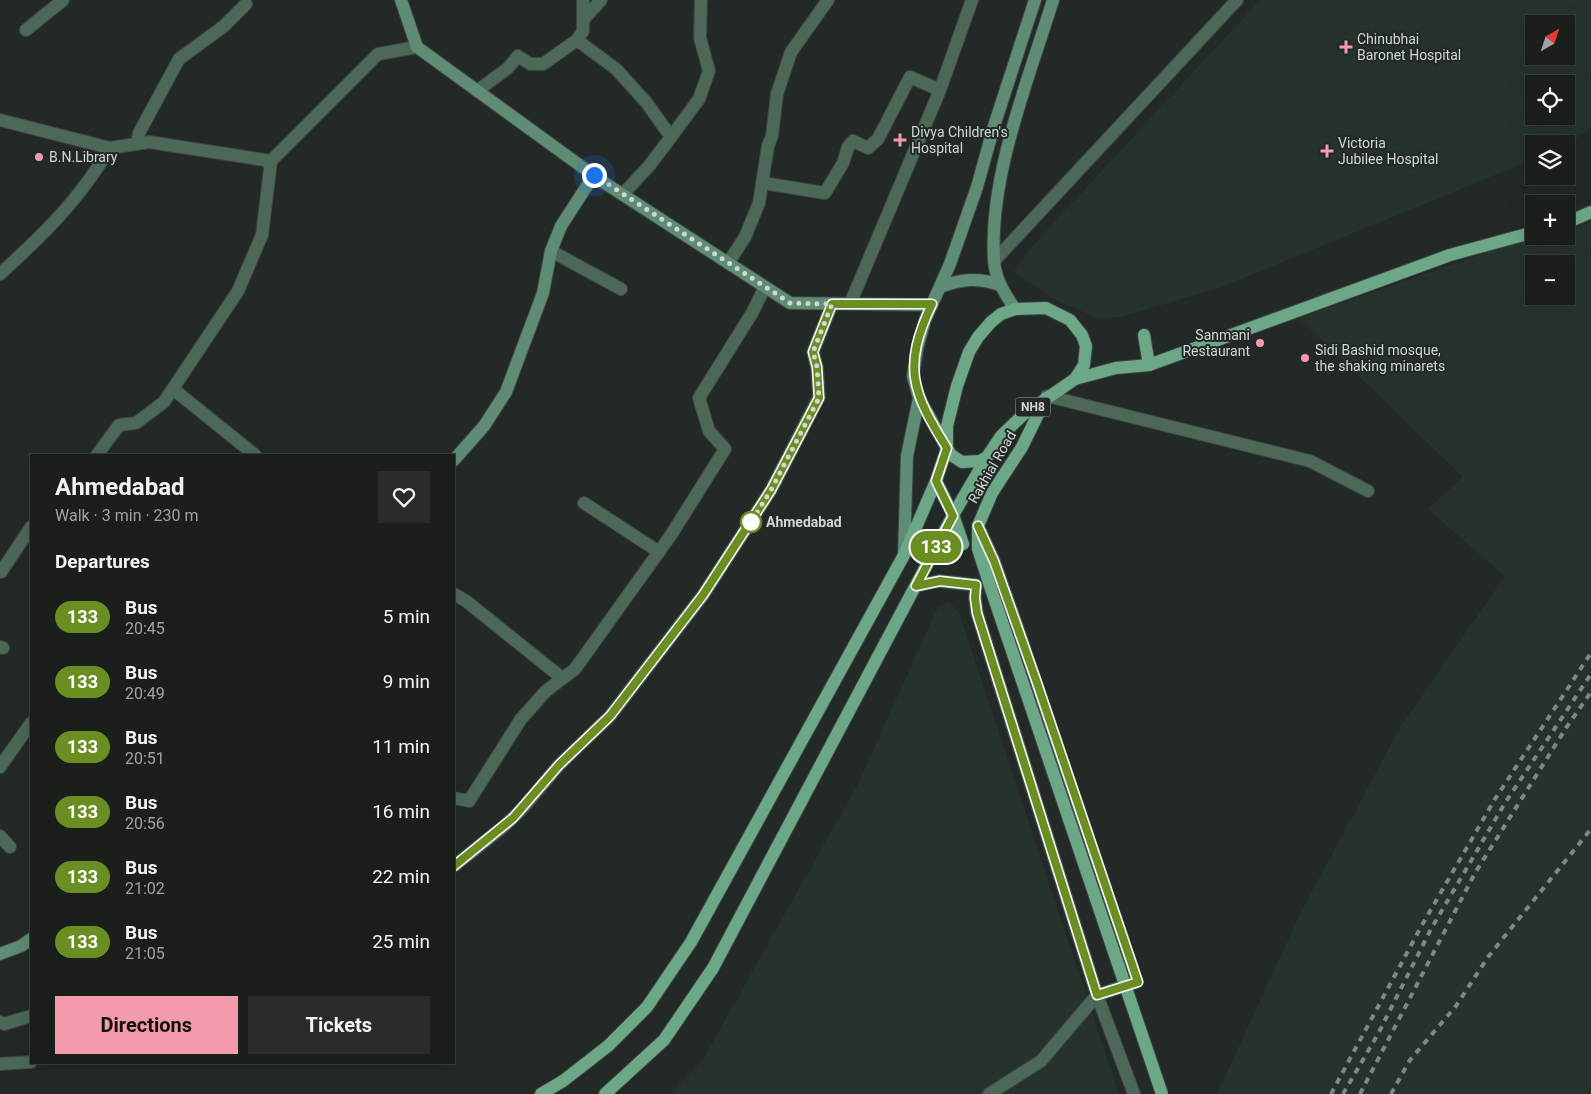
<!DOCTYPE html>
<html lang="en">
<head>
<meta charset="utf-8">
<style>
  :root { --surface:#1a1f1c; --page:#272c29; --text:#f1f3f6; --muted:#9fa2a3; --line:#383d3b; --accent:#f39aac }
  body { margin:0; font-family:Roboto,sans-serif; background:var(--page); color:var(--text); height:100vh; display:flex; flex-direction:column; font-size:19px; white-space:nowrap }
  * { box-sizing:border-box; margin:0 }
  p { font-size:16px; color:var(--muted) }
  .icon { flex:none; width:28px; height:28px; fill:none; stroke:currentColor; stroke-width:2; stroke-linecap:round; stroke-linejoin:round }
  .map { position:relative; flex:1; overflow:hidden }
  .drawer { position:absolute; left:30px; top:454px; width:425px; height:610px; display:flex; flex-direction:column; background:var(--surface); border-radius:0px; box-shadow:0 5px 20px #0002,0 0 0 1px var(--line) }
  .drawer>* { flex:none }
  .badge { padding:0 10px; border-radius:16px; font-size:18px; line-height:32px }
  .needle { width:32px; rotate:39deg }
  .fabs { position:absolute; left:1525px; top:15px; display:grid; gap:10px }
  .fabs a { display:grid; place-items:center; width:50px; height:50px; border-radius:0px; background:var(--surface); box-shadow:0 5px 20px #0002,0 0 0 1px var(--line); font-size:25px }
  .you { position:absolute; width:25px; height:25px; margin:-12px; border:4px solid #fff; border-radius:50%; background:#1a73e8; box-shadow:0 0 0 8px #1a73e833 }
  .map>.badge { position:absolute; translate:-50% -50%; box-shadow:0 0 0 2px #fff }
  h2 { padding:0 25px; font-size:19px; line-height:45px }
  .round { display:grid; place-items:center; flex:none; width:52px; height:52px; border-radius:0px; background:var(--page) }
  .head { display:flex; align-items:center; justify-content:space-between; height:85px; padding:0 25px }
  h1 { font-size:24px; font-weight:700; line-height:38px }
  .primary-button { display:flex; gap:10px; margin-top:auto; padding:10px 25px }
  .primary-button a { flex:1; height:58px; border-radius:0px; background:var(--accent); color:#111; font-size:20px; font-weight:700; line-height:58px; text-align:center }
  .primary-button a+a { background:var(--page); color:var(--text) }
  ul { padding:0; list-style:none }
  li { display:flex; align-items:center; gap:15px; height:65px; padding:0 25px }
  li div { flex:1 }
  li b { display:block; font-size:19px }
  li em { font-style:normal }
  li .badge { min-width:55px; font-weight:700; text-align:center }
  .map>svg:first-child { display:block }
  .built { fill:#26332c; fill-rule:evenodd }
  .lines { fill:none; stroke-linecap:round; stroke-linejoin:round }
  .street-casing { stroke:#3f4542; stroke-width:14 }
  .secondary-casing { stroke:#3f4542; stroke-width:14 }
  .primary-casing { stroke:#3f4542; stroke-width:14 }
  .street { stroke:#4c6859; stroke-width:12 }
  .secondary { stroke:#5e8c74; stroke-width:12 }
  .primary { stroke:#6ca888; stroke-width:12 }
  .rail { stroke:#818683; stroke-width:4; stroke-dasharray:6 6; stroke-linecap:butt }
  .primary-bridge-casing { stroke:#3f4542; stroke-width:14; stroke-linecap:butt }
  .primary-bridge { stroke:#6ca888; stroke-width:12 }
  .line-casing { stroke:#fff; stroke-width:11 }
  .line { stroke:#6b8e23; stroke-width:8 }
  .walk { stroke:#d2d6d3; stroke-width:5; stroke-dasharray:0 9 }
  .poi-dot { fill:#f39aac; stroke:#232926; stroke-width:2 }
  .stop-dot { fill:#fff; stroke:#6b8e23; stroke-width:2.5 }
  .labels { text-anchor:middle; stroke-width:4; stroke-linejoin:round; paint-order:stroke }
  .shield { fill:#232926; stroke:#9ea29f; stroke-width:1 }
  .shield-label { font-size:12px; font-weight:bold; fill:#d2d6d3 }
  .poi-label { font-size:14px; fill:#d2d6d3; stroke:#232926; text-anchor:start }
  .street-label { font-size:14px; fill:#d2d6d3; stroke:#232926 }
  .stop-label { font-size:14px; font-weight:bold; fill:#d2d6d3; stroke:#232926; text-anchor:start }
</style>
</head>
<body>
<div class="map">
<svg width="1591" height="1094" viewBox="0 0 1591 1094">
  <rect width="100%" height="100%" fill="#232926"/>
  <g class="built">
    <path d="M1260,0H1591V129L1566,144H1534V159L1219,288L1121,317L1097,318L1052,298L1014,272L1028,251ZM1534,24H1566V56H1534ZM1534,84H1566V116H1534Z"/>
    <path d="M1591,222V1094H1217L1301,912L1401,726L1505,576L1428,509L1463,477L1299,318L1508,245L1544,236H1566V230ZM1534,264H1566V296H1534Z"/>
    <polygon points="948,601 959,613 1119,1094 670,1094 701,1063 858,784 937,609"/>
  </g>
  <g class="lines">
    <g class="street-casing">
      <g id="street">
        <polyline points="583,20 601,0"/>
        <polyline points="26,30 63,0"/>
        <polyline points="577,40 616,69 646,102 671,137 649,166 623,194"/>
        <polyline points="940,90 972,0"/>
        <polyline points="477,91 508,68 518,56 530,64 543,64 577,40 583,31 583,0"/>
        <polyline points="0,120 110,148 149,142 271,161 378,54 417,47"/>
        <polyline points="671,137 699,99 709,71 700,38 701,0"/>
        <polyline points="137,144 139,133 179,59 224,26 246,4"/>
        <polyline points="763,183 825,193 843,163 848,147 853,141 868,148 878,139 910,77 940,90 850,304"/>
        <polyline points="551,251 621,289"/>
        <polyline points="994,261 1237,0"/>
        <polyline points="728,263 745,237 759,203 768,146 772,136 777,94 791,52 828,0"/>
        <path d="M0,274C44,234 79,200 110,148"/>
        <polyline points="173,389 255,455"/>
        <polyline points="1047,396 1310,461 1368,491"/>
        <polyline points="97,455 119,425 136,423 164,402 238,291 262,235 271,161"/>
        <polyline points="584,503 659,552"/>
        <polyline points="978,526 994,561 1018,629 1137,982 1097,995 1041,1061 989,1094"/>
        <polyline points="0,571 1,572 31,527"/>
        <polyline points="976,585 975,598 977,613 1097,995 1134,1094"/>
        <polyline points="454,594 466,601 562,678"/>
        <polyline points="0,647 3,648"/>
        <polyline points="0,767 31,723"/>
        <polyline points="454,798 469,801 521,719 546,691 575,669 671,535 725,449 709,431 699,398 752,313 765,287"/>
        <polyline points="0,836 10,847"/>
        <polyline points="454,866 503,827 522,809 559,765 610,716 703,595 771,490 819,397 817,367 813,352 832,304"/>
        <polyline points="0,1022 4,1024 31,1016"/>
        <polyline points="0,1064 31,1062"/>
      </g>
    </g>
    <g class="secondary-casing">
      <g id="secondary">
        <polyline points="401,0 417,47 600,180 790,303 932,305"/>
        <path d="M940,287C961,279 978,277 1000,285"/>
        <path d="M1015,309C1005,294 995,279 994,260C989,176 1028,81 1053,0"/>
        <polyline points="947,448 919,398 913,376 917,349 925,320 950,264 977,187 994,126 1035,0"/>
        <polyline points="454,460 484,426 506,392 543,293 551,251 561,226 594,175"/>
        <polyline points="904,555 907,456 919,398"/>
        <polyline points="916,586 939,581 976,585"/>
        <polyline points="0,954 21,946 31,939"/>
      </g>
    </g>
    <g class="primary-casing">
      <g id="primary">
        <polyline points="1566,223 1591,212"/>
        <polyline points="1144,335 1149,365"/>
        <polyline points="1075,379 1116,368 1149,365 1450,255 1534,232"/>
        <polyline points="936,481 953,515 963,544"/>
        <polyline points="991,589 978,549 978,526 992,493 1022,447 1046,398"/>
        <polyline points="541,1094 563,1081 608,1046 647,1007 691,942 904,555 936,481 947,448 947,426 957,386 969,352 978,337 991,322 1001,314 1015,309 1046,308 1070,320 1082,335 1086,346 1084,365 1075,379 1024,414 1001,436 987,457 980,461 962,462 951,455 947,448"/>
        <polyline points="605,1094 664,1040 713,968 953,515 987,457"/>
      </g>
    </g>
    <use href="#street" class="street"/>
    <use href="#secondary" class="secondary"/>
    <use href="#primary" class="primary"/>
    <g class="rail">
      <polyline points="1331,1094 1422,925 1495,799 1591,653"/>
      <polyline points="1343,1094 1378,1034 1431,929 1505,803 1591,674"/>
      <polyline points="1360,1094 1475,873 1566,728 1591,692"/>
      <polyline points="1391,1094 1410,1060 1456,1006 1488,957 1591,829"/>
    </g>
    <g class="primary-bridge-casing">
      <polyline id="primary-bridge" points="991,589 1162,1094"/>
    </g>
    <use href="#primary-bridge" class="primary-bridge"/>
  </g>
  <g class="lines">
    <g class="line-casing">
      <path id="line" d="M454,866L513,818L559,765L610,716L703,595L771,490L819,398L817,367L813,352L832,304H932C902,367 912,392 947,448L936,481L953,516L916,586L940,581L976,585L975,598L977,613L1097,995L1138,982L1036,680L994,561L978,526"/>
    </g>
    <use href="#line" class="line"/>
    <polyline class="walk" points="594,175 790,303 832,304 813,352 817,367 819,398 771,490 751,522"/>
  </g>
  <g class="poi-dot">
    <path d="M1343.5 39.5h5v5h5v5h-5v5h-5v-5h-5v-5h5z"/>
    <path d="M897.5 132.5h5v5h5v5h-5v5h-5v-5h-5v-5h5z"/>
    <path d="M1324.5 143.5h5v5h5v5h-5v5h-5v-5h-5v-5h5z"/>
    <circle cx="39" cy="157" r="5"/>
    <circle cx="1260" cy="343" r="5"/>
    <circle cx="1305" cy="358" r="5"/>
  </g>
  <circle class="stop-dot" cx="751" cy="522" r="10"/>
  <g class="labels">
    <rect class="shield" x="1015.5" y="397.5" width="35" height="19" rx="4"/>
    <g class="shield-label">
      <text x="1033" y="411">NH8</text>
    </g>
    <g class="poi-label">
      <text x="1357" y="44">Chinubhai<tspan x="1357" dy="16">Baronet Hospital</tspan></text>
      <text x="911" y="137">Divya Children's<tspan x="911" dy="16">Hospital</tspan></text>
      <text x="1338" y="148">Victoria<tspan x="1338" dy="16">Jubilee Hospital</tspan></text>
      <text x="49" y="162">B.N.Library</text>
      <text x="1250" y="340" text-anchor="end">Sanmani<tspan x="1250" dy="16">Restaurant</tspan></text>
      <text x="1315" y="355">Sidi Bashid mosque,<tspan x="1315" dy="16">the shaking minarets</tspan></text>
    </g>
    <g class="street-label">
      <text transform="translate(992 467) rotate(-60)" y="5">Rakhial Road</text>
    </g>
    <g class="stop-label">
      <text x="766" y="527">Ahmedabad</text>
    </g>
  </g>
</svg>
<div class="fabs">
<a><svg class="needle" viewBox="-14 -14 28 28"><path d="M0-13l5 13h-10z" fill="#e53935"/><path d="M0 13l5-13h-10z" fill="#9fa2a3"/></svg></a>
<a><svg class="icon" aria-label="locate" viewBox="0 0 24 24"><circle cx="12" cy="12" r="6"/><path d="M12 2v4M12 18v4M2 12h4M18 12h4"/></svg></a>
<a><svg class="icon" aria-label="layers" viewBox="0 0 24 24"><path d="M12 4l9 5-9 5-9-5zM3 14l9 5 9-5"/></svg></a>
<a>+</a>
<a>−</a>
</div>
<div class="you" style="left:594px;top:175px"></div>
<b class="badge" style="left:936px;top:547px;background:#6b8e23;color:#fff">133</b>
<section class="drawer">
<div class="head"><div><h1>Ahmedabad</h1><p>Walk · 3 min · 230 m</p></div><a class="round"><svg class="icon" aria-label="heart" viewBox="0 0 24 24"><path d="M12 20l-8-8c-3-5 5-10 8-4 3-6 11-1 8 4z"/></svg></a></div>
<h2>Departures</h2>
<ul>
<li><span class="badge" style="background:#6b8e23;color:#fff">133</span><div><b>Bus</b><p>20:45</p></div><em>5 min</em></li>
<li><span class="badge" style="background:#6b8e23;color:#fff">133</span><div><b>Bus</b><p>20:49</p></div><em>9 min</em></li>
<li><span class="badge" style="background:#6b8e23;color:#fff">133</span><div><b>Bus</b><p>20:51</p></div><em>11 min</em></li>
<li><span class="badge" style="background:#6b8e23;color:#fff">133</span><div><b>Bus</b><p>20:56</p></div><em>16 min</em></li>
<li><span class="badge" style="background:#6b8e23;color:#fff">133</span><div><b>Bus</b><p>21:02</p></div><em>22 min</em></li>
<li><span class="badge" style="background:#6b8e23;color:#fff">133</span><div><b>Bus</b><p>21:05</p></div><em>25 min</em></li>
</ul>
<div class="primary-button"><a>Directions</a><a>Tickets</a></div>
</section>
</div>
</body>
</html>
